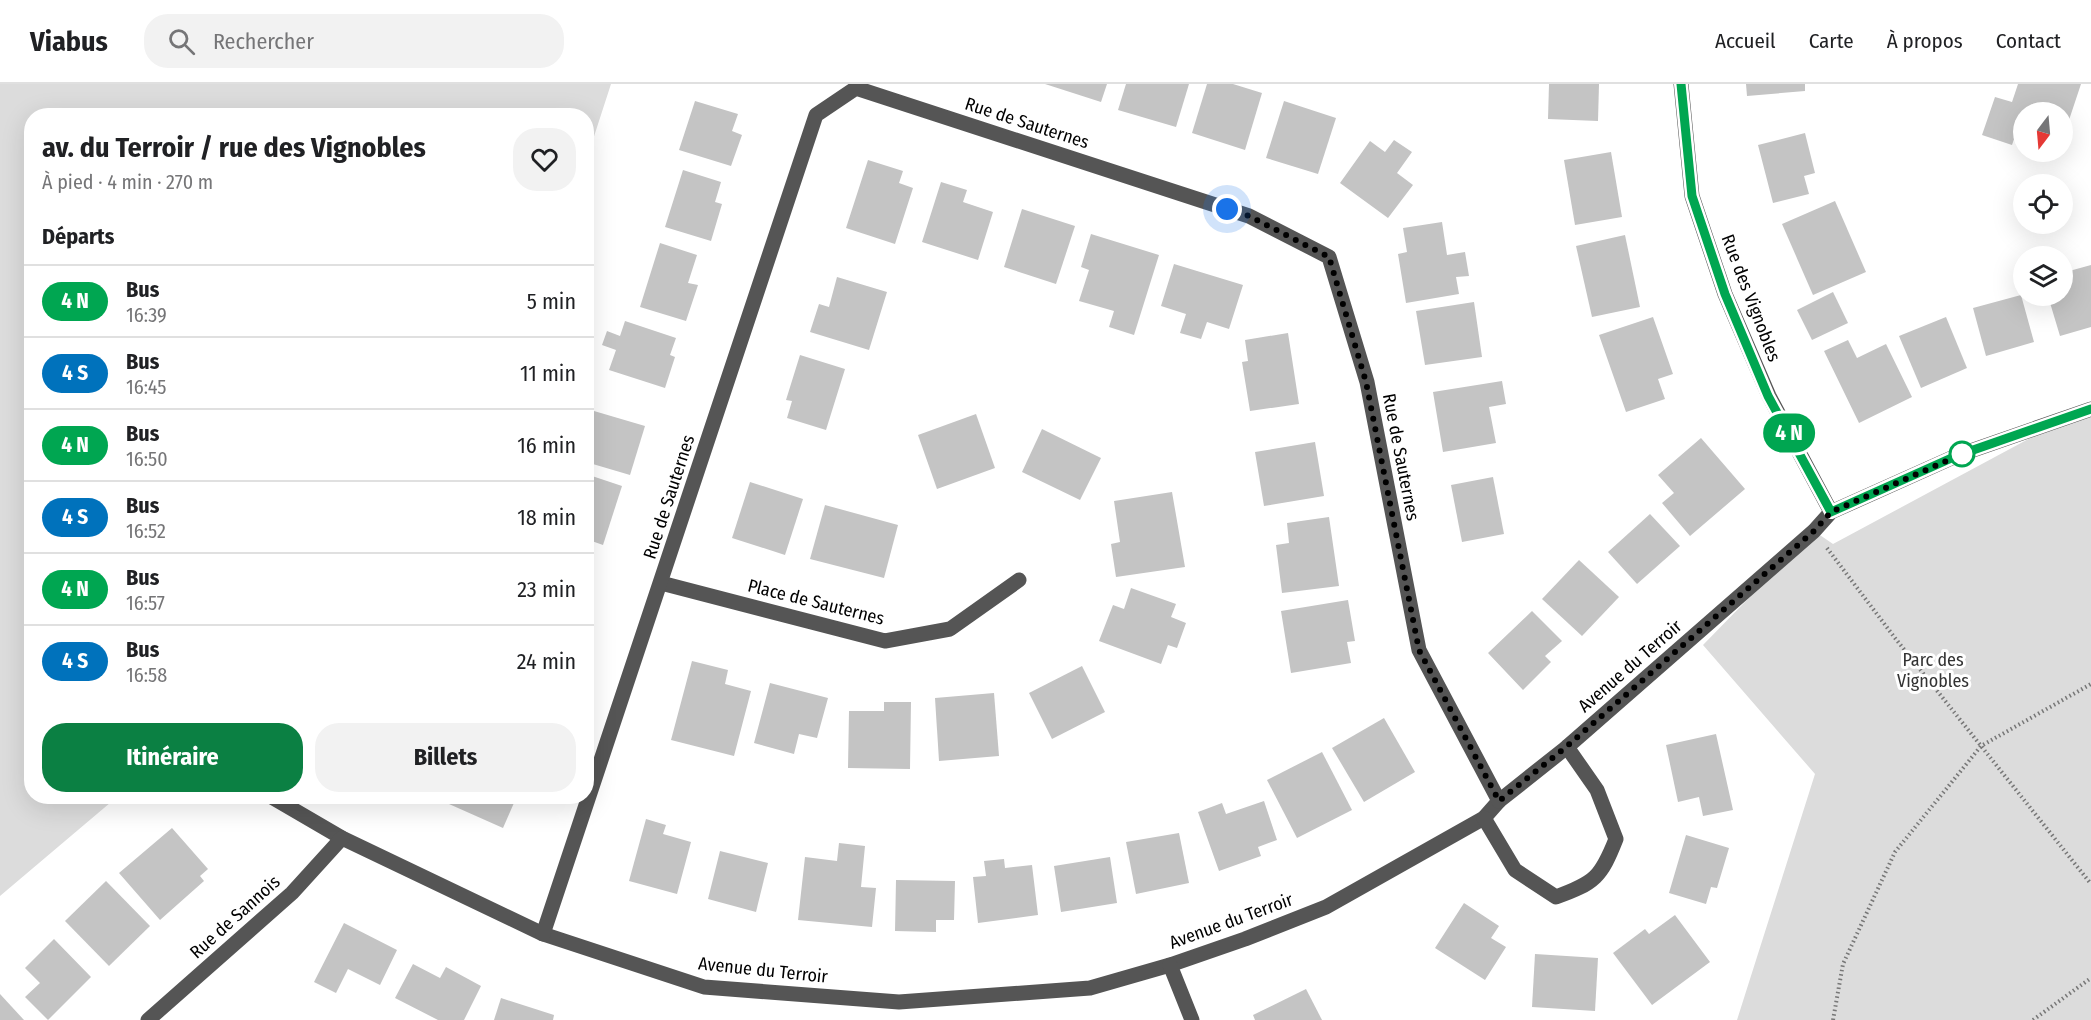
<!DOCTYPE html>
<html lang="fr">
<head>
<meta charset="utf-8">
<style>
  :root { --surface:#fff; --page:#f2f2f2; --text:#202124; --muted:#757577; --line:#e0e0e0; --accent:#0b8043 }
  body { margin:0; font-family:"Fira Sans Condensed",sans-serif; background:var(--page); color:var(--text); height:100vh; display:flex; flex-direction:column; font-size:22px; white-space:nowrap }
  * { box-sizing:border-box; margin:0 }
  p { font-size:20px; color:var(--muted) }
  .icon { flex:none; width:33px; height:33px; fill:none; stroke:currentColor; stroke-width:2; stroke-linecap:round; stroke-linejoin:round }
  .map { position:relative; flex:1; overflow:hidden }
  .side { position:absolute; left:24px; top:24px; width:570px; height:696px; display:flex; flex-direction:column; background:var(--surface); border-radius:24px; box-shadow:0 6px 24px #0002 }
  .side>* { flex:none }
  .badge { padding:0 12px; border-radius:20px; font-size:21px; line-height:39px }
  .needle { width:39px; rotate:196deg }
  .controls { position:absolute; left:2013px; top:18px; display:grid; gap:12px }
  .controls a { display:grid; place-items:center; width:60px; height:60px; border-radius:50%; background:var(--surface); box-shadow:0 6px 24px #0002; font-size:30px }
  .you { position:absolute; width:30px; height:30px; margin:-15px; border:4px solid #fff; border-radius:50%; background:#1a73e8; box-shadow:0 0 0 9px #1a73e833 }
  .map>.badge { position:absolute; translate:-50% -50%; box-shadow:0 0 0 3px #fff }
  h2 { padding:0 18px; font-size:22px; line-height:54px }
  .round { display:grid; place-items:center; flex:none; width:63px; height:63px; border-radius:24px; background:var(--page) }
  .head { display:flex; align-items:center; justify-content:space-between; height:102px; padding:0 18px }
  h1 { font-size:28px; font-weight:700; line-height:45px }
  .button { display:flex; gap:12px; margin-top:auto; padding:12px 18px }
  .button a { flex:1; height:69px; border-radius:24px; background:var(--accent); color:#fff; font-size:24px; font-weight:700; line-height:69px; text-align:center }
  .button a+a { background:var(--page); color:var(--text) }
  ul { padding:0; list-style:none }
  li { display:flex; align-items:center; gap:18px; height:72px; padding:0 18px; border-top:2px solid var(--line) }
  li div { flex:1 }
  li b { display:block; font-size:22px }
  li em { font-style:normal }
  li .badge { min-width:66px; font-weight:700; text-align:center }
  header { display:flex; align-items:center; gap:36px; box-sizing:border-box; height:84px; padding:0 30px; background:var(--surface); border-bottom:2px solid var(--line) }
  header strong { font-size:28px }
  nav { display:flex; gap:33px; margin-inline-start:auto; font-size:21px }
  .search { width:420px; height:54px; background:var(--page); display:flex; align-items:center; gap:15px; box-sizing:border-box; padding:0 21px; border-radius:24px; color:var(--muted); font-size:22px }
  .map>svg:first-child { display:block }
  .green { fill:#dcdcdc }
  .building { fill:#c4c4c4 }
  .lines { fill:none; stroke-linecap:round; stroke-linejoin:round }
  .path { stroke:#777; stroke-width:4; stroke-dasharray:1.5 3; stroke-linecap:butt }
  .minor { stroke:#555; stroke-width:15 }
  .line-casing { stroke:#fff; stroke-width:14 }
  .line { stroke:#00a651; stroke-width:9 }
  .walk { stroke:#000; stroke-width:6; stroke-dasharray:0 10.8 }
  .stop-dot { fill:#fff; stroke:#00a651; stroke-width:3 }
  .labels { text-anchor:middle; stroke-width:6; stroke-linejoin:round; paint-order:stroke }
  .street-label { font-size:18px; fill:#000; stroke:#fff }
  .park-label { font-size:18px; fill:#333; stroke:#fff }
</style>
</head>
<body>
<header>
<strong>Viabus</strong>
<div class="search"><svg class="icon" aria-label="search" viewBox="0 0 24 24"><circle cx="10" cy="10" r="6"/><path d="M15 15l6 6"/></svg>Rechercher</div>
<nav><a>Accueil</a><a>Carte</a><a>À propos</a><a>Contact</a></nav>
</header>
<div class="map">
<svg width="2091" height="936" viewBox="0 0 2091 936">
  <rect width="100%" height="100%" fill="#fff"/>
  <g class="green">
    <polygon points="0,0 611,0 587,74 586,32 32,32 32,712 117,713 0,812"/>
    <polygon points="2091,328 2091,936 1737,936 1815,690 1703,561 1814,447 1833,460 2075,330"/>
  </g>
  <g class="building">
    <polygon points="1045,0 1107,0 1101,18"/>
    <polygon points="1126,0 1189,0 1176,43 1118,26"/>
    <polygon points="1207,0 1233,0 1262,9 1245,66 1192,49"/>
    <polygon points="1549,0 1599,0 1598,37 1548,35"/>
    <polygon points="1746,0 1805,0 1805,7 1747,12"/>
    <polygon points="2018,0 2081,0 2064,51 2062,28 2024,28 2024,38 2020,37 2012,61 1982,51 1995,13 2012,18"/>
    <polygon points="695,17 738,30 732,47 742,51 731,82 679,66"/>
    <polygon points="1284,17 1336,34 1318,90 1266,74"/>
    <polygon points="1805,49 1815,89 1804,92 1809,110 1773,119 1758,61"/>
    <polygon points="1394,56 1412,68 1397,89 1413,101 1388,134 1340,99 1370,57 1385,68"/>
    <polygon points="1611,68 1622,133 1575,141 1564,76"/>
    <polygon points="868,76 903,87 899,99 913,104 895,160 846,144"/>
    <polygon points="683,86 721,98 715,118 722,120 711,157 665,143"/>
    <polygon points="941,98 967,106 963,118 993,128 978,176 922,158"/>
    <polygon points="1835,117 1866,188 1813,211 1782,140"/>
    <polygon points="1022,125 1075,142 1056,200 1004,183"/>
    <polygon points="1442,138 1447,171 1465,168 1469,192 1456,193 1459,210 1406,219 1398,170 1407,168 1403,144"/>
    <polygon points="1091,150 1159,171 1134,251 1109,243 1114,227 1079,217 1089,186 1081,183"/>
    <polygon points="1625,151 1640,223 1592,233 1576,162"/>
    <polygon points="660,159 697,171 688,199 698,201 686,237 640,223"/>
    <polygon points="1174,180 1243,201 1229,245 1207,238 1201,255 1180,249 1186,230 1161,222"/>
    <polygon points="2091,181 2091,243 2060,252 2048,212 2062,212 2062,189"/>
    <polygon points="837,193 887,208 869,266 810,248 819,220 829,223"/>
    <polygon points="1833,208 1848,239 1812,256 1797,226"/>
    <polygon points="2021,211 2034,258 1986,272 1973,224"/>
    <polygon points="1474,218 1482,273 1425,281 1416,227"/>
    <polygon points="1653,233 1673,290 1658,295 1665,315 1626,328 1599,251"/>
    <polygon points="1946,233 1967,284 1921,304 1899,252"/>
    <polygon points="625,237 676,254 670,271 675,273 665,304 609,286 616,266 602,261 607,247 620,252"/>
    <polygon points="1288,249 1299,320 1250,327 1242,278 1248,277 1245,256"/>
    <polygon points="1848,256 1857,274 1886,260 1912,313 1859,339 1824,267"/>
    <polygon points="800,271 845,285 826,346 787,334 792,317 786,316"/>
    <polygon points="1502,297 1506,320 1489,323 1496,359 1443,368 1433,308"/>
    <polygon points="594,327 645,342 630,391 586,378 586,352"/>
    <polygon points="976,330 995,384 937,405 918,351"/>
    <polygon points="1042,345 1101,374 1080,416 1022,388"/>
    <polygon points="1701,354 1745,405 1690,452 1662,419 1674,409 1658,391"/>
    <polygon points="1315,358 1324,412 1264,422 1255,368"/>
    <polygon points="586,390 622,402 603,461 586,455"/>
    <polygon points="1493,393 1504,450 1462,458 1451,401"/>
    <polygon points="750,398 803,415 785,471 732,454"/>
    <polygon points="1172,408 1185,483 1116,493 1111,460 1120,458 1114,417"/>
    <polygon points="825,421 898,441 884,494 810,475"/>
    <polygon points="1650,430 1680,462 1637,500 1608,468"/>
    <polygon points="1329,433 1339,502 1282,509 1276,461 1289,459 1287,439"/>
    <polygon points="1579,476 1619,513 1582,552 1542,515"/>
    <polygon points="1131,504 1176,520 1171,533 1186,539 1177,564 1168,561 1161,580 1099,557 1113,521 1124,525"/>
    <polygon points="1348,516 1355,557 1347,558 1351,579 1291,589 1281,527"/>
    <polygon points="1532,527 1562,557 1545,572 1551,578 1523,606 1488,569"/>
    <polygon points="692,577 728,586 725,600 751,607 734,672 671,656"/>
    <polygon points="1082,582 1105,628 1052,655 1029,609"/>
    <polygon points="770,599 828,614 817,654 799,650 794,670 754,659"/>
    <polygon points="994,609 999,672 939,677 935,614"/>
    <polygon points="884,618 911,618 910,685 848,684 849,627 884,627"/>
    <polygon points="1384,634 1415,688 1364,718 1332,664"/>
    <polygon points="1716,650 1733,726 1703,732 1699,713 1678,718 1666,661"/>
    <polygon points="1322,668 1352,726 1297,754 1267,696"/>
    <polygon points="453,712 517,712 503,744 449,720"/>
    <polygon points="1264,717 1277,756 1258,763 1261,772 1219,787 1198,728 1222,719 1226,730"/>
    <polygon points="646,735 666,741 663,750 691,758 677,810 629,797"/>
    <polygon points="172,744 208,785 200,792 204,797 160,836 119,789"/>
    <polygon points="1179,749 1189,799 1136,810 1126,758"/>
    <polygon points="1686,751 1729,764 1717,804 1711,803 1706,820 1669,809"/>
    <polygon points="839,759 865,762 861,803 876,804 872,843 798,836 805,773 837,777"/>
    <polygon points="720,767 768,779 756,828 708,815"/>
    <polygon points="1110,773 1117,819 1061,828 1054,782"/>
    <polygon points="1004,775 1005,784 1032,781 1038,831 978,839 973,793 986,792 984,777"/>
    <polygon points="896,796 955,797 954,836 936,836 936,848 895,847"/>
    <polygon points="106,797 150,842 109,882 65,837"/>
    <polygon points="1464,819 1499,842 1491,854 1506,863 1485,896 1435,864"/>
    <polygon points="1675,831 1710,878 1652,921 1613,869 1645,845 1649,850"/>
    <polygon points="344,839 397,866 380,901 348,885 336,909 314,898"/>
    <polygon points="54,855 91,893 48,936 25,913 40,899 25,884"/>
    <polygon points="1535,870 1598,874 1595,927 1532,923"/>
    <polygon points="413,880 440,894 446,883 481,902 464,936 438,936 395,914"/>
    <polygon points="1306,905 1322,936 1255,936 1253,931"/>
    <polygon points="0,910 24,936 0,936"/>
    <polygon points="501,914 554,931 553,936 494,936"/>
  </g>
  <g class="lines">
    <g class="path">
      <polyline points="1827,464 1895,554 2091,800"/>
      <polyline points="1833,936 1843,880 1895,768 1981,662 2091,600"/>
      <polyline points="2033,936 2091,894"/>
    </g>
    <g class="minor">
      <polyline points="1681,0 1692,112 1725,210 1769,312 1831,428"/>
      <polyline points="661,499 885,557 950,545 1019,496"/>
      <polyline points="270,712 342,754 543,850 704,903 899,918 1090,904 1170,881 1245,855 1326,823 1484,734 1499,717 1567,663 1814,447 1831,428 1956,372 2091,325"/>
      <path d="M1484,734L1515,786L1556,813C1595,799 1601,793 1616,755L1597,706L1567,663"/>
      <polyline points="543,850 816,31 856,4 1249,132 1329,173 1367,298 1419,566 1499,717"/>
      <polyline points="1170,881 1192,936"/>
      <polyline points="148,936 292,809 342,754"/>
    </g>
  </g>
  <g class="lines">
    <g class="line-casing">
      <polyline id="line" points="1681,0 1692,112 1725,210 1768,312 1831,428 1956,372 2091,325"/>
    </g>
    <use href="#line" class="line"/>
    <polyline class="walk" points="1227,125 1249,132 1329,173 1366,298 1419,566 1499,717 1566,663 1814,447 1831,428 1962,370"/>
  </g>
  <circle class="stop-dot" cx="1962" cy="370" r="12"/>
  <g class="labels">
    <g class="street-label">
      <text transform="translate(1027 39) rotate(18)" y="6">Rue de Sauternes</text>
      <text transform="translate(1751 214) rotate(69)" y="6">Rue des Vignobles</text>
      <text transform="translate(1401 373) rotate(79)" y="6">Rue de Sauternes</text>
      <text transform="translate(669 413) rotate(-72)" y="6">Rue de Sauternes</text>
      <text transform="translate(816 518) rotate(14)" y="6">Place de Sauternes</text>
      <text transform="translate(1630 582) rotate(-41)" y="6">Avenue du Terroir</text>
      <text transform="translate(235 833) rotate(-42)" y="6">Rue de Sannois</text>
      <text transform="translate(1231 837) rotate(-20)" y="6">Avenue du Terroir</text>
      <text transform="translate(763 886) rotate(6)" y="6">Avenue du Terroir</text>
    </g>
    <g class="park-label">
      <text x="1933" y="582">Parc des<tspan x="1933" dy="21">Vignobles</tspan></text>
    </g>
  </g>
</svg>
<div class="controls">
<a><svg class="needle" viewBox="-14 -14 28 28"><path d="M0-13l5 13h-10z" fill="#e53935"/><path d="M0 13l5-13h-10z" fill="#757577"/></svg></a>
<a><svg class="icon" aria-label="locate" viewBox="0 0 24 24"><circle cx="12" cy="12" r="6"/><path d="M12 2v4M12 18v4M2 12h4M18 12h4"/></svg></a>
<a><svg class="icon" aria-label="layers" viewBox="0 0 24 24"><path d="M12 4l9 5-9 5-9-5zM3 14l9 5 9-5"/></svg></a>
</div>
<div class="you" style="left:1227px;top:125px"></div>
<b class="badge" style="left:1789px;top:349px;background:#00a651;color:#fff">4 N</b>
<section class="side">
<div class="head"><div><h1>av. du Terroir / rue des Vignobles</h1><p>À pied · 4 min · 270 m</p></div><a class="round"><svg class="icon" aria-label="heart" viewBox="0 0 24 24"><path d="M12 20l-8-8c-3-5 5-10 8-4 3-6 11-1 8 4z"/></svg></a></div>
<h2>Départs</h2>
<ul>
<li><span class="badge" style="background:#00a651;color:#fff">4 N</span><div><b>Bus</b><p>16:39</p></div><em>5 min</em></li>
<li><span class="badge" style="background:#0072bc;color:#fff">4 S</span><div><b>Bus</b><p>16:45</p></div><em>11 min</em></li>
<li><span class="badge" style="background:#00a651;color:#fff">4 N</span><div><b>Bus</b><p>16:50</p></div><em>16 min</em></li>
<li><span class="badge" style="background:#0072bc;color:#fff">4 S</span><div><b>Bus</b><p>16:52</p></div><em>18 min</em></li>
<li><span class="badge" style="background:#00a651;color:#fff">4 N</span><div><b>Bus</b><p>16:57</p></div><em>23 min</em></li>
<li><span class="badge" style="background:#0072bc;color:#fff">4 S</span><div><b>Bus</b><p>16:58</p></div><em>24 min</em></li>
</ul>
<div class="button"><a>Itinéraire</a><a>Billets</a></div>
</section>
</div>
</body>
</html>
